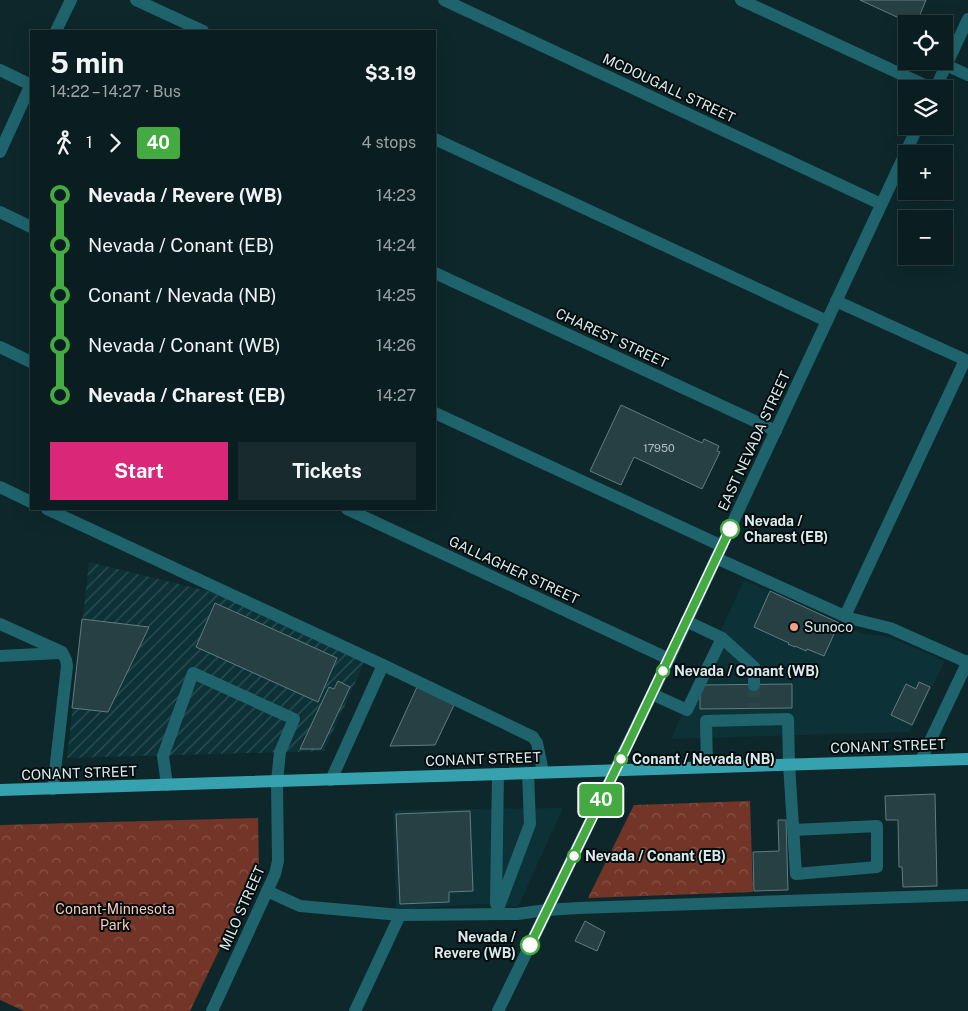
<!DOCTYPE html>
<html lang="en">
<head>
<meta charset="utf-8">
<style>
  :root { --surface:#0a1d20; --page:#182a2d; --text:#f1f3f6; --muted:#99a2a5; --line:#2a3b3e; --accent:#db2777 }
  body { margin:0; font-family:"Public Sans",sans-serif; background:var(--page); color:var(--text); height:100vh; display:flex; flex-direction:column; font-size:19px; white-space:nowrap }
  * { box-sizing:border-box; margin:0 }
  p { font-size:16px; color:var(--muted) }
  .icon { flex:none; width:28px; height:28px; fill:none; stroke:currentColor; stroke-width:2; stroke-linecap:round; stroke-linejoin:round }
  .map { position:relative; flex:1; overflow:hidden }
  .drawer { position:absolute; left:30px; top:30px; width:406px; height:480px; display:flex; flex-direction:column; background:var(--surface); border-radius:0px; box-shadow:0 5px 20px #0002,0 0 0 1px var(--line) }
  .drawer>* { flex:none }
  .badge { padding:0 10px; border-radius:4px; font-size:18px; line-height:32px }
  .fabs { position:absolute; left:898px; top:15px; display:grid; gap:10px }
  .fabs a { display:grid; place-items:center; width:55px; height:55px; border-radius:0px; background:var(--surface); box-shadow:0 5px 20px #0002,0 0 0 1px var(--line); font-size:25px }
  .map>.badge { position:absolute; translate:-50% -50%; box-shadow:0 0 0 2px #fff }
  .legs { display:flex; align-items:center; gap:8px; height:55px; padding:0 20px; font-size:16px }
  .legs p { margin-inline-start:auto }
  .overview { display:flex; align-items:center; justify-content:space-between; height:85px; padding:0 20px }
  h1 { font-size:28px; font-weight:700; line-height:38px }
  .button { display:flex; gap:10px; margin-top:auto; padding:10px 20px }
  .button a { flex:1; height:58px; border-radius:0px; background:var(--accent); color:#fff; font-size:20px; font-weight:700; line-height:58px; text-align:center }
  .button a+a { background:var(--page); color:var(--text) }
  ul { padding:0 20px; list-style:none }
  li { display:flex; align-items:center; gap:18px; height:50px; font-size:19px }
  li i { display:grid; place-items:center; width:8px; height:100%; margin:0 6px; background:currentColor }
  li i::after { content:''; width:12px; height:12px; margin:-6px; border:4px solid; border-radius:50%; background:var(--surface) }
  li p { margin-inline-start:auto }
  li:first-child i { background:linear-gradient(#0000 50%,currentColor 0) }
  li:last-child i { background:linear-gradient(currentColor 50%,#0000 0) }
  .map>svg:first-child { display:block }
  .built { fill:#0c3237 }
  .industrial { fill:url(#industrial-furrows) }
  .park { fill:url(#park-crowns) }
  .building { fill:#264044; stroke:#617d81 }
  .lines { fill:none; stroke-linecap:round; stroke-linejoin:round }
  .minor-tunnel { stroke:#2c4447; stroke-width:12; stroke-dasharray:12 6; stroke-linecap:butt }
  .minor { stroke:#1f646d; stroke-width:12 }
  .major { stroke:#36a1af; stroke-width:12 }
  .line-1-casing { stroke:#fff; stroke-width:11 }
  .line-1 { stroke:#44aa42; stroke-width:8 }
  .stop-1-dot { fill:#fff; stroke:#44aa42; stroke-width:2.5 }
  .poi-dot { fill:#f49e8a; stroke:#040e0f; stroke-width:2 }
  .labels { text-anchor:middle; stroke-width:4; stroke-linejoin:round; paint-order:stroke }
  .number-label { font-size:11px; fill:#aec0c2 }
  .street-label { font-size:14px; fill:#dbeaec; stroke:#040e0f }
  .stop-label { font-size:14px; font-weight:bold; fill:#dbeaec; stroke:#040e0f; text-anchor:start }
  .poi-label { font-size:14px; fill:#dbeaec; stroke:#040e0f; text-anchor:start }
  .park-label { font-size:14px; fill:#fbc6b9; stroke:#040e0f }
</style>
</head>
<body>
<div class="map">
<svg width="968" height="1011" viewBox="0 0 968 1011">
  <defs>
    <pattern id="industrial-furrows" width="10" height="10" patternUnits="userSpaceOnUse" patternTransform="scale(1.25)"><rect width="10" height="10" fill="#0c3237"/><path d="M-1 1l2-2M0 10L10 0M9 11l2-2" fill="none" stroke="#2f5054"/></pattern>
    <pattern id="park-crowns" width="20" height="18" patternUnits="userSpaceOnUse" patternTransform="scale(1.25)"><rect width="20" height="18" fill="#723527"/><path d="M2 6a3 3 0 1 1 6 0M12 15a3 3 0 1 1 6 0" fill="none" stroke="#865246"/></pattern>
  </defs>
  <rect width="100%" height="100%" fill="#0d272a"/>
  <g class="built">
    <polygon points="744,580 861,633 890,637 945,661 910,732 671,739"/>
    <polygon points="563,808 518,907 480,904 396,910 393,810"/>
  </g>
  <polygon class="industrial" points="89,562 220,594 366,659 324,751 67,758"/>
  <g class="park">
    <polygon points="750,801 753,892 588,898 634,805"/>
    <polygon points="258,818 259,867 190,1011 24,1011 0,1000 0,825"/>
  </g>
  <g class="building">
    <polygon points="860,0 926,0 916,24 912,24"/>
    <polygon points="621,405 702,443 704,439 719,446 717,451 720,452 702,489 634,457 621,485 590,471"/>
    <polygon points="770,591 839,623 824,656 807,649 806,651 795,646 795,647 788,644 789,643 754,627"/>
    <polygon points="215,603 337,658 318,702 196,647"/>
    <polygon points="82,619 149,627 108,712 72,708"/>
    <polygon points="338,681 350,687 321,749 300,749 329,687 334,689"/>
    <polygon points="919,682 930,687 912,725 891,715 906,684 916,689"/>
    <polygon points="792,684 792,708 700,709 700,685"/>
    <polygon points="417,687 454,705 435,745 390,746"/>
    <polygon points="935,794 937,886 903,887 902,867 899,867 898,820 886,820 885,796"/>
    <polygon points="470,811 473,891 449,892 449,902 400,904 396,814"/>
    <polygon points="778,820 786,820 788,890 754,891 753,852 779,851"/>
    <polygon points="585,921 605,932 597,951 575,941"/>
  </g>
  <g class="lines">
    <polyline class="minor-tunnel" points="754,685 754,708"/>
    <g class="minor">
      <polyline points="136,0 203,31"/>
      <polyline points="444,0 881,204"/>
      <polyline points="741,0 933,89"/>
      <polyline points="56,31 71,0"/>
      <polyline points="946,65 968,75"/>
      <polyline points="0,70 31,85"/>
      <polyline points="935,89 968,19"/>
      <polyline points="435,139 827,321"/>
      <polyline points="0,152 31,84"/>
      <polyline points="0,212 31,227"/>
      <polyline points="435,273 776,431"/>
      <polyline points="836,301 968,361"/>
      <polyline points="0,347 31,362"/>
      <polyline points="435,413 722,546"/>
      <polyline points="0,487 31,502"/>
      <polyline points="47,509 383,665 533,737 537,743 543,772"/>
      <polyline points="347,509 669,659"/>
      <polyline points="716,558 849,618 890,628 967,662"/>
      <polyline points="845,616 965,360"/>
      <polyline points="0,624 62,652 66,660 67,666 53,789"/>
      <polyline points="722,638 754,667 754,685"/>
      <polyline points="0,656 59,653"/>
      <polyline points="652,694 687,710 722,638 686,621"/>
      <polyline points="921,760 968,661"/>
      <polyline points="707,767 706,721 788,719 789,764 796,874 877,867 877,826 794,830"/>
      <polyline points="331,780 383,665"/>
      <polyline points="167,785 163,756 193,673 294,719 280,752 277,781 278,861 275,874 212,1011"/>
      <polyline points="267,891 300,906 400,915 517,914 547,910 578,908 968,895"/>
      <polyline points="496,904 498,774"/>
      <polyline points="496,914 530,824 528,773"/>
      <polyline points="355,1011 400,915"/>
      <polyline points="498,1011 669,659 918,126"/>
    </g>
    <polyline class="major" points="0,790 968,759"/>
  </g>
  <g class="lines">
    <g class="line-1-casing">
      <polyline id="line-1" points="530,945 629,742 730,529"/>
    </g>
    <use href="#line-1" class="line-1"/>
  </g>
  <g class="stop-1-dot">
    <circle cx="730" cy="529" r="9"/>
    <circle cx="663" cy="671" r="6"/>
    <circle cx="621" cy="759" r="6"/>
    <circle cx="574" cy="856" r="6"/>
    <circle cx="530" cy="945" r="9"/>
  </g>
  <circle class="poi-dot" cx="794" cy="627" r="5"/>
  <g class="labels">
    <g class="number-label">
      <text x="659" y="452">17950</text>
    </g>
    <g class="street-label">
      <text transform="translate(669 88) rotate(25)" y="5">MCDOUGALL STREET</text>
      <text transform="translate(612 338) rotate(25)" y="5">CHAREST STREET</text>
      <text transform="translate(754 441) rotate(-65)" y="5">EAST NEVADA STREET</text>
      <text transform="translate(514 570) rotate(25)" y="5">GALLAGHER STREET</text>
      <text transform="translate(888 746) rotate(-2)" y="5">CONANT STREET</text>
      <text transform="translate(483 759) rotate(-2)" y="5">CONANT STREET</text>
      <text transform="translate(79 773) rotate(-2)" y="5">CONANT STREET</text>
      <text transform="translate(242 908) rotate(-66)" y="5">MILO STREET</text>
    </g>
    <g class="stop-label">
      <text x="744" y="526">Nevada /<tspan x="744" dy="16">Charest (EB)</tspan></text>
      <text x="674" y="676">Nevada / Conant (WB)</text>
      <text x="632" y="764">Conant / Nevada (NB)</text>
      <text x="585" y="861">Nevada / Conant (EB)</text>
      <text x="516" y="942" text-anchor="end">Nevada /<tspan x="516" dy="16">Revere (WB)</tspan></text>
    </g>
    <g class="poi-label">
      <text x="804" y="632">Sunoco</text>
    </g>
    <g class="park-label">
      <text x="115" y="914">Conant-Minnesota<tspan x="115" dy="16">Park</tspan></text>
    </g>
  </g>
</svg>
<div class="fabs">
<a><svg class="icon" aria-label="locate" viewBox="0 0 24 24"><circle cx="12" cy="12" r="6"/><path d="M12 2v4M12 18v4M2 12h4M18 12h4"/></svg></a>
<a><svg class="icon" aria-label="layers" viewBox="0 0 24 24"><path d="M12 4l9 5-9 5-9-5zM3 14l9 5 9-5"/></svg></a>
<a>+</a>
<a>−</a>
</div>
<b class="badge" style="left:601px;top:800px;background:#44aa42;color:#fff">40</b>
<section class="drawer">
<div class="overview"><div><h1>5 min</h1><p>14:22 – 14:27 · Bus</p></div><b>$3.19</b></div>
<div class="legs"><svg class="icon" aria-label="walk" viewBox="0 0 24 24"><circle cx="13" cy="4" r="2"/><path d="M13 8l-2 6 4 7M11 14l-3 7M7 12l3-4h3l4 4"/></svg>1<svg class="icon" aria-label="forward" viewBox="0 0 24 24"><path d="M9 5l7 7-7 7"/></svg><b class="badge" style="background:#44aa42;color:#fff">40</b><p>4 stops</p></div>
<ul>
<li><i style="color:#44aa42"></i><b>Nevada / Revere (WB)</b><p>14:23</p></li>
<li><i style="color:#44aa42"></i><span>Nevada / Conant (EB)</span><p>14:24</p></li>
<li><i style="color:#44aa42"></i><span>Conant / Nevada (NB)</span><p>14:25</p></li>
<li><i style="color:#44aa42"></i><span>Nevada / Conant (WB)</span><p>14:26</p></li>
<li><i style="color:#44aa42"></i><b>Nevada / Charest (EB)</b><p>14:27</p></li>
</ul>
<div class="button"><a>Start</a><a>Tickets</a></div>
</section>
</div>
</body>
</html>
